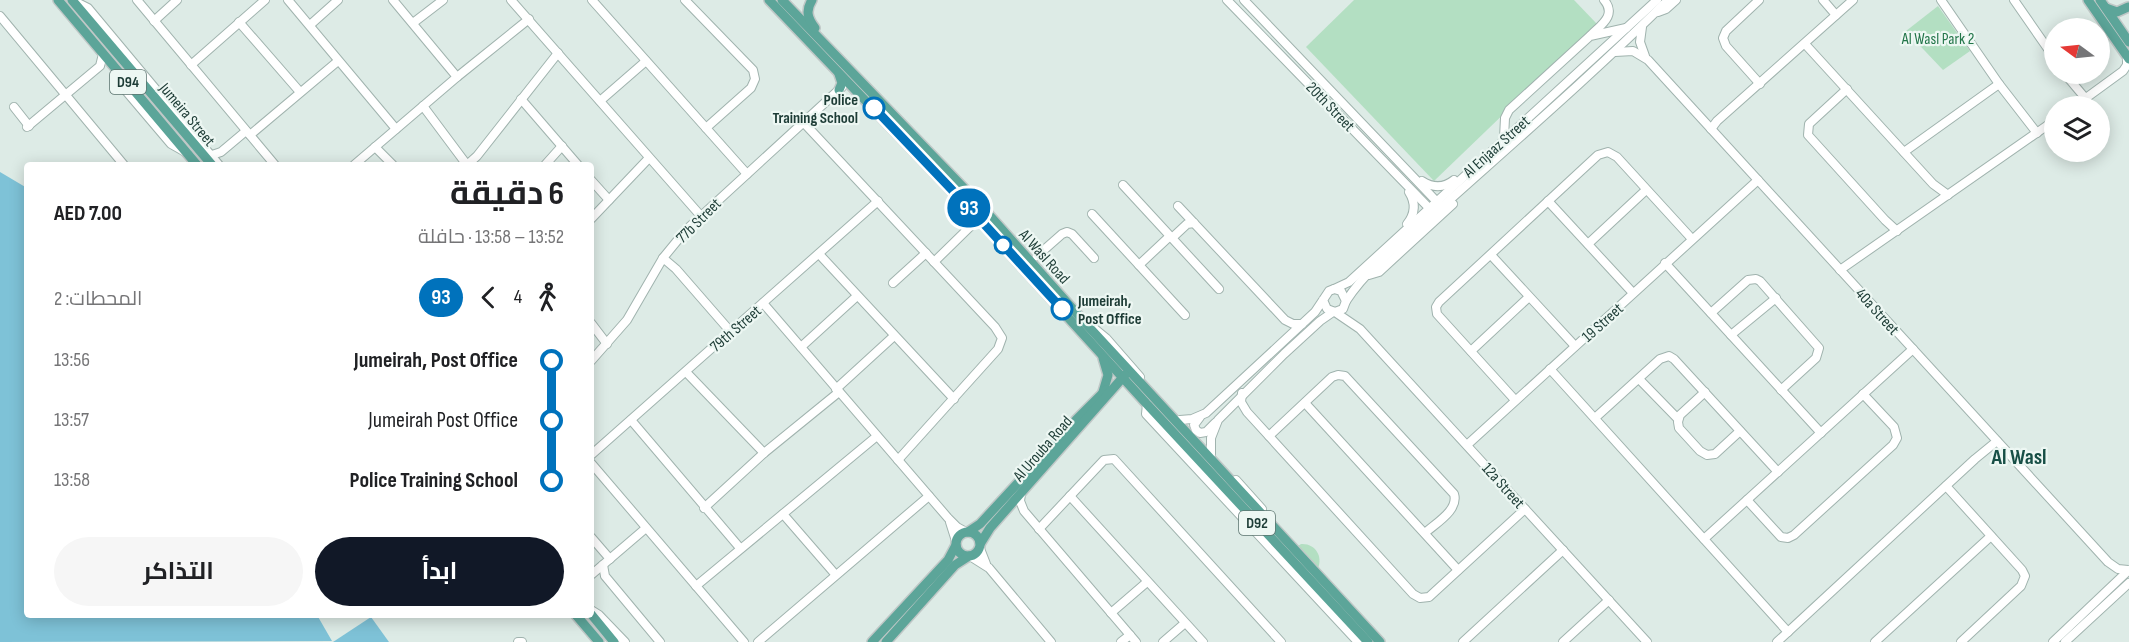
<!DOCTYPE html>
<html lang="ar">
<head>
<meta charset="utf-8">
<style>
  :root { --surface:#fff; --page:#f6f6f6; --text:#202124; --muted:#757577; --accent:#111827 }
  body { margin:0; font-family:"Sofia Sans Condensed",Cairo,sans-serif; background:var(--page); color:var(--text); direction:rtl; height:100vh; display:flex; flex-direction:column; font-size:22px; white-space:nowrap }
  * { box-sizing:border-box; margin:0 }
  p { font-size:20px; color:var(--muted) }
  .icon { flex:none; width:33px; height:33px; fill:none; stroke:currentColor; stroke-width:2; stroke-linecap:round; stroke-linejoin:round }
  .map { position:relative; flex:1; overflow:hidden; direction:ltr }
  .drawer { position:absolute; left:24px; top:162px; width:570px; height:456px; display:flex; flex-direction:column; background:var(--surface); border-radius:6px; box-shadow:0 3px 15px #0003; direction:rtl }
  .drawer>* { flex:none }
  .badge { padding:0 12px; border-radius:20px; font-size:21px; line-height:39px }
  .needle { width:39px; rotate:285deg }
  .controls { position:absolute; left:2044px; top:18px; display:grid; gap:12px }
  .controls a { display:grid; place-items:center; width:66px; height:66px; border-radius:50%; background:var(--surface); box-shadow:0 3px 15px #0003; font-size:30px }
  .map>.badge { position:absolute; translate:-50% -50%; box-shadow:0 0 0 3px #fff }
  .legs { display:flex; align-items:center; gap:9px; height:66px; padding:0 30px; font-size:20px }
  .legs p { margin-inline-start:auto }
  .headline { display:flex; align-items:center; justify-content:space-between; height:102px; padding:0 30px }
  h1 { font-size:33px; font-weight:700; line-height:45px }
  .primary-button { display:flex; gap:12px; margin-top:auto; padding:12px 30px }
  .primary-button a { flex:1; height:69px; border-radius:36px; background:var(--accent); color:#fff; font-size:24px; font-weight:700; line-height:69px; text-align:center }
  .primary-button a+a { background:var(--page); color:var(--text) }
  ul { padding:0 30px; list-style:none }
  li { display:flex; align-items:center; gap:21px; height:60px; font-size:22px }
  li i { display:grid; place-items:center; width:9px; height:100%; margin:0 8px; background:currentColor }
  li i::after { content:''; width:15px; height:15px; margin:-8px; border:4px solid; border-radius:50%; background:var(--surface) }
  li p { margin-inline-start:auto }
  li:first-child i { background:linear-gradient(#0000 50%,currentColor 0) }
  li:last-child i { background:linear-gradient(currentColor 50%,#0000 0) }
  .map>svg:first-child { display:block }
  .green { fill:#b3dfc2 }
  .water { fill:#7ec2d7 }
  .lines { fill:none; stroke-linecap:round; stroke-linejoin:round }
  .minor-casing { stroke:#a0b3ae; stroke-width:10 }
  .major-casing { stroke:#c0c8c7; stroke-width:12 }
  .minor { stroke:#fff; stroke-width:8 }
  .major { stroke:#5ca599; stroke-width:9 }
  .line-1-casing { stroke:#fff; stroke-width:14 }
  .line-1 { stroke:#0072bc; stroke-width:9 }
  .stop-1-dot { fill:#fff; stroke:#0072bc; stroke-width:3 }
  .labels { text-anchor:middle; stroke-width:4.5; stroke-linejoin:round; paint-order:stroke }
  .shield { fill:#edf7f3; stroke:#5b746f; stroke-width:1.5 }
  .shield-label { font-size:15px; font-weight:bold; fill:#1d3c36 }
  .park-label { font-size:16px; fill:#23764a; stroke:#edf7f3 }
  .stop-label { font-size:16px; font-weight:bold; fill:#1d3c36; stroke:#edf7f3; text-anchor:end }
  .street-label { font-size:16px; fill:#1d3c36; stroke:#edf7f3 }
  .district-label { font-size:22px; font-weight:bold; fill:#174f46; stroke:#edf7f3 }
</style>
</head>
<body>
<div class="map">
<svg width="2129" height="642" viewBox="0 0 2129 642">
  <rect width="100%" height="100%" fill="#ddebe6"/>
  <g class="green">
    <polygon points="1354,0 1574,0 1597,24 1434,181 1306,47"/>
    <polygon points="1938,6 1970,51 1943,70 1906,31"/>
    <path d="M1301,544C1315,543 1323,556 1318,568L1298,546Z"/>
  </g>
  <g class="water">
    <polygon points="0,172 27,188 27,615 317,615 332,641 0,642"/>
    <polygon points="371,617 389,642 333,642"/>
  </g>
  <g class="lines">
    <g class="minor-casing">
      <g id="minor">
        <polyline points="137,0 275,165"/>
        <polyline points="288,0 396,129"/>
        <polyline points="393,0 457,77"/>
        <polyline points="511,0 700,215"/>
        <polyline points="592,0 747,174"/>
        <polyline points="685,0 753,70 755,79 751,88 706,128"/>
        <polyline points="1227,0 1431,210"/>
        <polyline points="1244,0 1440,205"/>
        <polyline points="1759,0 1726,31 1723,38 1726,46 1760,84"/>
        <polyline points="1823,0 1836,15"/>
        <polyline points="1941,0 1999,84 2037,133"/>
        <polyline points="2014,0 2055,59"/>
        <polyline points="74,1 88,8 219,165"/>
        <polyline points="1658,12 1666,9 1676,0"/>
        <polyline points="0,16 124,165"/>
        <polyline points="154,21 177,0"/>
        <polyline points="239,22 300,92"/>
        <polyline points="413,23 443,0"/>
        <polyline points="310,25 338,0"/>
        <polyline points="1642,27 1640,42 1645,56"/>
        <path d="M1591,35C1601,25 1617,15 1604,0"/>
        <polyline points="1805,44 1933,184 1948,195"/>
        <polyline points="1615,52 1633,51 1648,60 2108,562 2118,569 2128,570"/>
        <polyline points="191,65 265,0"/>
        <polyline points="2065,74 2086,99"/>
        <polyline points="122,75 122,83 126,91 171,144 187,153"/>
        <polyline points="1847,89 1809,124 1808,135 1885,220 1897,231"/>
        <polyline points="521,99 578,165"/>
        <polyline points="600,101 646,61"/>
        <polyline points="423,106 467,165 477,156 558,53"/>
        <polyline points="2075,106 2123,71 2127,65 2127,57"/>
        <polyline points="14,107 29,126"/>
        <polyline points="804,123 995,327 1002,338 998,349 898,460"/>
        <polyline points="27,127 100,66 103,54"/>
        <polyline points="1711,129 1717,121 1853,0"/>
        <polyline points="250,135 338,61"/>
        <polyline points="1504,138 1505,118 1509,110 1590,36 1626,28"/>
        <polyline points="375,147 393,165"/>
        <polyline points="1904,152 1999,84"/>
        <polyline points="212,155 221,152 246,131"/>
        <polyline points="354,165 457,77 529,19"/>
        <polyline points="545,165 562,146"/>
        <polyline points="591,180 609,200"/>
        <path d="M1422,181C1433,188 1444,188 1454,180"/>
        <polyline points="1123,185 1219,289"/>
        <polyline points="1548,201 1633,293"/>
        <polyline points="1178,206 1285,320 1293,324 1302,324"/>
        <polyline points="1092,214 1185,315"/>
        <polyline points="591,219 649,158"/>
        <path d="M1407,224C1415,214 1416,203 1409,192"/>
        <polyline points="1172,238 1187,224 1194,223"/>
        <polyline points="1588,244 1646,190"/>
        <polyline points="819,254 954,399"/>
        <polyline points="1491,255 1575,346"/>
        <polyline points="1037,256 1062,234 1067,232 1072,234 1094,258"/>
        <polyline points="663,258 676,269 730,331"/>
        <polyline points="934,262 979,218"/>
        <polyline points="1665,263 1821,433"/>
        <polyline points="1139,265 1170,236"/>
        <polyline points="1840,270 2055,120"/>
        <polyline points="1369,275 1379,272 1453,204"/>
        <polyline points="893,283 926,253"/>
        <polyline points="1334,289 1349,282 1657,0"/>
        <path d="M1346,301C1370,264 1412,234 1444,205C1520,137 1596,71 1668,0"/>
        <polyline points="763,303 948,518 957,527 966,532"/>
        <polyline points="1335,312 1360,329 1647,642"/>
        <polyline points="1711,313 1748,280 1756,279 1760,281 1819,348 1816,358 1781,390"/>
        <polyline points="591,323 607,344"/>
        <polyline points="1095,329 1106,338 1140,377"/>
        <polyline points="1731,335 1776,298"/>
        <polyline points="801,347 857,296"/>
        <polyline points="1471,351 1529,297"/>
        <polyline points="591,361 627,320 663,258 686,230 842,87"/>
        <polyline points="1550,369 1788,632"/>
        <polyline points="686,372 764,453"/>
        <polyline points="1639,379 1678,419"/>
        <polyline points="836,389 894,336"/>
        <polyline points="1705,392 1680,415 1678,422 1679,428 1700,451 1707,455 1715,454 1740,431"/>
        <polyline points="1242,393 1241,402 1247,412 1413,594 1420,598 1429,597 1525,509"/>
        <polyline points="1515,400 1437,314 1436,307 1439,302 1598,155 1608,152 1617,157 1692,239"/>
        <polyline points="1305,403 1458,570"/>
        <polyline points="1147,404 1146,414 1358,642"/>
        <polyline points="1200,417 1194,425 1196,430 1200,433 1206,432 1215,423"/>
        <polyline points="1595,418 1660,359 1669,356 1674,359 1778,472"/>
        <polyline points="631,420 740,548"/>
        <polyline points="1180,420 1192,419 1206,413 1315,312 1329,291 1334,289 1341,291 1346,301 1343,309 1335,312 1327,309 1323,300"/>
        <path d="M1269,436L1332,377L1338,375L1345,376L1454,494C1459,510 1436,523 1425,533"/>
        <polyline points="1467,445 1758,180"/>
        <polyline points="1211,454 1211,438 1218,420 1284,354 1320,321 1333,312"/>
        <polyline points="591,455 878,201"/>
        <polyline points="591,463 744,642"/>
        <polyline points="1236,480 1262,509"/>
        <polyline points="1946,486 2022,570 2025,576 2021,586 1961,642"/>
        <polyline points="1021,494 1020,501 1024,511 1136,642"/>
        <polyline points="1070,496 1203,642"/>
        <polyline points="1747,500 1781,537 1788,538 1794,535 1893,445 1897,438 1894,427 1863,394"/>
        <polyline points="704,508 764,453 839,392"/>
        <polyline points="783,514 835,574"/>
        <polyline points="950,522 956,541"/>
        <polyline points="1039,529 1104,460 1114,459 1281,642"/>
        <polyline points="591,537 610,559"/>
        <polyline points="1704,539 1913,349"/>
        <polyline points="979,546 986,564"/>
        <polyline points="970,556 989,568 1051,642"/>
        <polyline points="603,565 605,576 660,642"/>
        <polyline points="591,575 646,528"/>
        <polyline points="696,586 877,436"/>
        <polyline points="591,610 599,615 625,642"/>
        <polyline points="1111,613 1147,582"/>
        <polyline points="518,642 522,642"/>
        <polyline points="758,642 929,496"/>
        <polyline points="1121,642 1130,635"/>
        <polyline points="1163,642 1185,623"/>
        <polyline points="1463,642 1563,550"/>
        <polyline points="1563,642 1609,600"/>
        <polyline points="1777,642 1975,459 1997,441"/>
        <polyline points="1875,642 1991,536"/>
        <polyline points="2053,642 2129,570"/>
        <polyline points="2065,642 2129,583"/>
      </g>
    </g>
    <g class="major-casing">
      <g id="major">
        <polyline points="58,0 197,165"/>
        <polyline points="72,0 212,165"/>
        <polyline points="769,0 973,213 1144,401 1368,642"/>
        <polyline points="782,0 982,207 1087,325 1380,642"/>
        <path d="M812,0C805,11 808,19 815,28"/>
        <polyline points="2088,0 2129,59"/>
        <polyline points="2100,0 2129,42"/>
        <polyline points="2106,8 2117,12 2128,7"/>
        <polyline points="839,74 842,83 839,90"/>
        <polyline points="1103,358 1108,375 1103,392"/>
        <polyline points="968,532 980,524 1076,420 1106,390"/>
        <circle cx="968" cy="544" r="12"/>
        <polyline points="980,544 990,528 1125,375"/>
        <polyline points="591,614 614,642"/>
        <polyline points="576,615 599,642"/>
        <polyline points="872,642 948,560 956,545"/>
        <polyline points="886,642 955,565 969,556"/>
      </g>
    </g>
    <use href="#minor" class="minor"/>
    <use href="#major" class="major"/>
  </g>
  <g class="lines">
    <g class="line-1-casing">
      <polyline id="line-1" points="874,108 974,213 1062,309"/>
    </g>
    <use href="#line-1" class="line-1"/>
  </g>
  <g class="stop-1-dot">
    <circle cx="874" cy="108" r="10"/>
    <circle cx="1003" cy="245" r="8"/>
    <circle cx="1062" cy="309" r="10"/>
  </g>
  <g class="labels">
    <g class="shield">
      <rect x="110" y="70" width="36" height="24" rx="4.5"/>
      <rect x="1239" y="511" width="36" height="24" rx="4.5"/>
    </g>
    <g class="shield-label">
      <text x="128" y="87">D94</text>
      <text x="1257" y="528">D92</text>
    </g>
    <g class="park-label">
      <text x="1938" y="44">Al Wasl Park 2</text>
    </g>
    <g class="stop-label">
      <text x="858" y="105">Police<tspan x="858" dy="18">Training School</tspan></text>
      <text x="1078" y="306" text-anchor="start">Jumeirah,<tspan x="1078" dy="18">Post Office</tspan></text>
    </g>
    <g class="street-label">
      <text transform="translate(1331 106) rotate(46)" y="6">20th Street</text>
      <text transform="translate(188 114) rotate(50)" y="6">Jumeira Street</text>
      <text transform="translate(1496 146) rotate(-42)" y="6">Al Enjaaz Street</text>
      <text transform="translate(698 220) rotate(-45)" y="6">77b Street</text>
      <text transform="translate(1045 256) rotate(48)" y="6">Al Wasl Road</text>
      <text transform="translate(1878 311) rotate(48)" y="6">40a Street</text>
      <text transform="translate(1602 322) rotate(-42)" y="6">19 Street</text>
      <text transform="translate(735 328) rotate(-41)" y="6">79th Street</text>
      <text transform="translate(1042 448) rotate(-49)" y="6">Al Urouba Road</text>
      <text transform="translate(1504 485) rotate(48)" y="6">12a Street</text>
    </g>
    <g class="district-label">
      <text x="2019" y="464">Al Wasl</text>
    </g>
  </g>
</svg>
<div class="controls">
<a><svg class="needle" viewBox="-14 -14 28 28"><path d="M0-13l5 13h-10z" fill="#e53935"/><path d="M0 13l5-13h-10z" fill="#757577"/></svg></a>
<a><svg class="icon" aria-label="layers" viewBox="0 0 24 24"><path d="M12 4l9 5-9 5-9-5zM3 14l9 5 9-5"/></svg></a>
</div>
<b class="badge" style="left:969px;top:208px;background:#0072bc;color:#fff">93</b>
<section class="drawer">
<div class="headline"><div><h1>6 دقيقة</h1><p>13:52 – 13:58 · حافلة</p></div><b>AED 7.00</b></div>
<div class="legs"><svg class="icon" aria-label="walk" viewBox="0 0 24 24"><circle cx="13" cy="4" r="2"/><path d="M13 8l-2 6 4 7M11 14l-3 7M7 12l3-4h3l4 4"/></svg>4<svg class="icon" aria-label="back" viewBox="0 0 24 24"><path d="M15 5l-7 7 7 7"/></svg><b class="badge" style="background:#0072bc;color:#fff">93</b><p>المحطات: 2</p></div>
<ul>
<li><i style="color:#0072bc"></i><b>Jumeirah, Post Office</b><p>13:56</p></li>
<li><i style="color:#0072bc"></i><span>Jumeirah Post Office</span><p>13:57</p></li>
<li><i style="color:#0072bc"></i><b>Police Training School</b><p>13:58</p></li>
</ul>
<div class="primary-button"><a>ابدأ</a><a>التذاكر</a></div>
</section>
</div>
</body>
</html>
